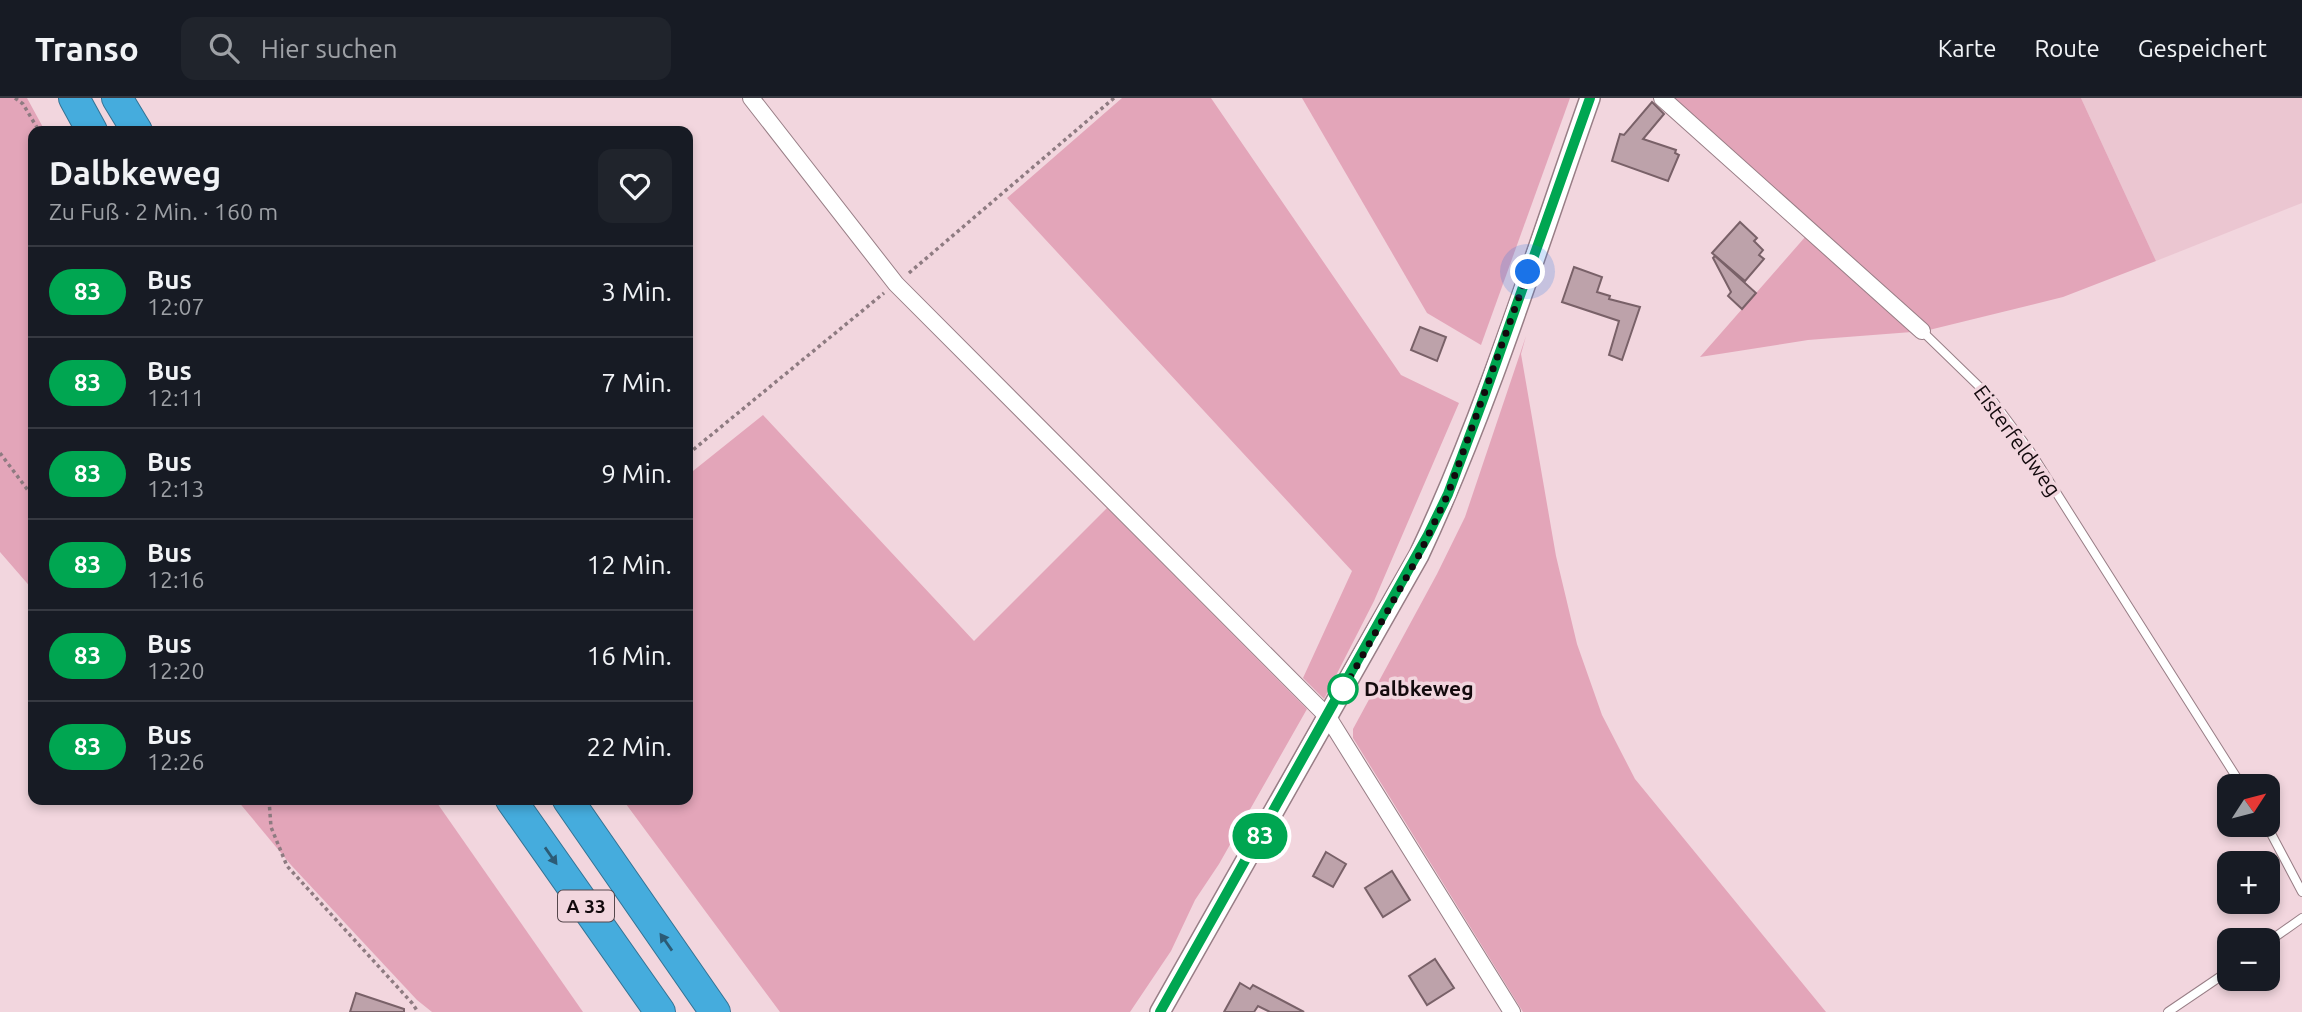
<!DOCTYPE html>
<html lang="de">
<head>
<meta charset="utf-8">
<style>
  :root { --surface:#171b24; --page:#20242c; --text:#f1f3f6; --muted:#9ea1a6; --line:#363941 }
  body { margin:0; font-family:Ubuntu,sans-serif; background:var(--page); color:var(--text); height:100vh; display:flex; flex-direction:column; font-size:26px; white-space:nowrap }
  * { box-sizing:border-box; margin:0 }
  p { font-size:23px; color:var(--muted) }
  .icon { flex:none; width:38px; height:38px; fill:none; stroke:currentColor; stroke-width:2; stroke-linecap:round; stroke-linejoin:round }
  .map { position:relative; flex:1; overflow:hidden }
  .details { position:absolute; left:28px; top:28px; width:665px; height:679px; display:flex; flex-direction:column; background:var(--surface); border-radius:14px; box-shadow:0 4px 10px #0003 }
  .details>* { flex:none }
  .badge { padding:0 14px; border-radius:23px; font-size:24px; line-height:46px }
  .needle { width:46px; rotate:54deg }
  .controls { position:absolute; left:2217px; top:676px; display:grid; gap:14px }
  .controls a { display:grid; place-items:center; width:63px; height:63px; border-radius:14px; background:var(--surface); box-shadow:0 4px 10px #0003; font-size:35px }
  .you { position:absolute; width:35px; height:35px; margin:-18px; border:5px solid #fff; border-radius:50%; background:#1a73e8; box-shadow:0 0 0 10px #1a73e833 }
  .map>.badge { position:absolute; translate:-50% -50%; box-shadow:0 0 0 4px #fff }
  .round { display:grid; place-items:center; flex:none; width:74px; height:74px; border-radius:14px; background:var(--page) }
  .summary { display:flex; align-items:center; justify-content:space-between; height:119px; padding:0 21px }
  h1 { font-size:33px; font-weight:700; line-height:52px }
  ul { padding:0; list-style:none }
  li { display:flex; align-items:center; gap:21px; height:91px; padding:0 21px; border-top:2px solid var(--line) }
  li div { flex:1 }
  li b { display:block; font-size:26px }
  li em { font-style:normal }
  li .badge { min-width:77px; font-weight:700; text-align:center }
  header { display:flex; align-items:center; gap:42px; box-sizing:border-box; height:98px; padding:0 35px; background:var(--surface); border-bottom:2px solid var(--line) }
  header strong { font-size:33px }
  nav { display:flex; gap:38px; margin-inline-start:auto; font-size:24px }
  .search { width:490px; height:63px; background:var(--page); display:flex; align-items:center; gap:18px; box-sizing:border-box; padding:0 24px; border-radius:14px; color:var(--muted); font-size:26px }
  .map>svg:first-child { display:block }
  .built { fill:#ebc6d1 }
  .green { fill:#e3a5b9 }
  .building { fill:#bda2aa; stroke:#796168; stroke-width:2 }
  .lines { fill:none; stroke-linecap:round; stroke-linejoin:round }
  .service-casing { stroke:#987e86; stroke-width:10 }
  .minor-casing { stroke:#987e86; stroke-width:18 }
  .tertiary-casing { stroke:#987e86; stroke-width:22 }
  .motorway-casing { stroke:#347394; stroke-width:32 }
  .path { stroke:#8e7b81; stroke-width:3.5; stroke-dasharray:3.5 3.5; stroke-linecap:butt }
  .service { stroke:#fff; stroke-width:8 }
  .minor { stroke:#fff; stroke-width:16 }
  .tertiary { stroke:#fff; stroke-width:19 }
  .motorway { stroke:#45acdd; stroke-width:30 }
  .oneway { fill:#2c5b75 }
  .line-casing { stroke:#fff; stroke-width:16 }
  .line { stroke:#00a651; stroke-width:10 }
  .walk { stroke:#130a0d; stroke-width:7; stroke-dasharray:0 12.6 }
  .stop-dot { fill:#fff; stroke:#00a651; stroke-width:3.5 }
  .labels { text-anchor:middle; stroke-width:7; stroke-linejoin:round; paint-order:stroke }
  .shield { fill:#f2d6de; stroke:#56474c; stroke-width:2 }
  .shield-label { font-size:19px; font-weight:bold; fill:#130a0d }
  .street-label { font-size:21px; fill:#130a0d; stroke:#f2d6de }
  .stop-label { font-size:21px; font-weight:bold; fill:#130a0d; stroke:#f2d6de; text-anchor:start }
</style>
</head>
<body>
<header>
<strong>Transo</strong>
<div class="search"><svg class="icon" aria-label="search" viewBox="0 0 24 24"><circle cx="10" cy="10" r="6"/><path d="M15 15l6 6"/></svg>Hier suchen</div>
<nav><a>Karte</a><a>Route</a><a>Gespeichert</a></nav>
</header>
<div class="map">
<svg width="2302" height="914" viewBox="0 0 2302 914">
  <rect width="100%" height="100%" fill="#f2d6de"/>
  <polygon class="built" points="2081,0 2302,0 2302,105 2156,163"/>
  <g class="green">
    <polygon points="0,0 27,0 45,33 33,33 33,492 0,454"/>
    <polygon points="1122,0 1211,0 1401,277 1459,305 1374,503 1324,601 1303,580 1352,473 1007,100"/>
    <polygon points="1302,0 1570,0 1481,247 1427,215"/>
    <polygon points="1670,0 2081,0 2156,163 2063,199 1929,232"/>
    <polygon points="1806,138 1912,234 1808,242 1700,259"/>
    <polygon points="1526,238 1521,256 1556,458 1577,546 1602,617 1635,681 1826,914 1523,914 1353,640 1353,631 1437,476 1465,419"/>
    <polygon points="763,317 974,543 1107,410 1307,611 1219,766 1195,802 1171,853 1130,914 780,914 623,702 688,702 688,377"/>
    <polygon points="237,702 435,702 583,914 432,914 417,902 291,767"/>
  </g>
  <g class="building">
    <polygon points="1652,4 1664,16 1643,41 1676,52 1675,55 1679,57 1668,83 1612,63 1620,36 1624,37"/>
    <polygon points="1740,124 1757,140 1754,143 1763,152 1759,157 1764,161 1745,183 1712,155"/>
    <polygon points="1715,158 1756,195 1742,211 1728,198 1731,194 1713,160"/>
    <polygon points="1574,169 1602,179 1597,194 1610,198 1609,201 1640,209 1622,262 1609,257 1619,223 1562,204"/>
    <polygon points="1420,229 1446,239 1437,263 1411,252"/>
    <polygon points="1326,754 1346,766 1333,789 1313,778"/>
    <polygon points="1392,773 1410,802 1383,819 1365,790"/>
    <polygon points="1435,861 1454,890 1427,907 1409,878"/>
    <polygon points="1240,885 1250,891 1253,887 1304,914 1270,914 1258,908 1254,914 1224,914"/>
    <polygon points="356,895 404,911 404,914 350,914"/>
  </g>
  <g class="lines">
    <g class="service-casing">
      <g id="service">
        <polyline points="1922,233 1990,299 2030,353 2242,688"/>
        <polyline points="2266,726 2302,794"/>
        <polyline points="2268,844 2302,820"/>
        <polyline points="2168,914 2230,872"/>
      </g>
    </g>
    <g class="minor-casing">
      <g id="minor">
        <polyline points="751,0 896,186 1328,619 1512,914"/>
        <polyline points="1662,0 1922,233"/>
      </g>
    </g>
    <g class="tertiary-casing">
      <path id="tertiary" d="M1160,914L1419,457C1488,310 1536,153 1590,0"/>
    </g>
    <g class="motorway-casing">
      <g id="motorway">
        <polyline points="74,0 92,33"/>
        <polyline points="117,0 137,33"/>
        <polyline points="511,702 660,914"/>
        <polyline points="568,702 715,914"/>
      </g>
    </g>
    <g class="path">
      <polyline points="15,0 23,6 39,33"/>
      <polyline points="909,175 1114,0"/>
      <polyline points="0,355 33,399"/>
      <polyline points="688,356 884,195"/>
      <polyline points="269,702 271,729 287,768 412,905 418,914"/>
    </g>
    <use href="#service" class="service"/>
    <use href="#minor" class="minor"/>
    <use href="#tertiary" class="tertiary"/>
    <use href="#motorway" class="motorway"/>
  </g>
  <defs><path id="oneway-solid" d="M-6-.8H1V-3.2L6.5 0L1 3.2V.8H-6Z" transform="scale(1.75)"/></defs>
  <g class="oneway">
    <use href="#oneway-solid" transform="translate(551 758) rotate(55)"/>
    <use href="#oneway-solid" transform="translate(666 844) rotate(-125)"/>
  </g>
  <g class="lines">
    <g class="line-casing">
      <polyline id="line" points="1160,914 1428,437 1448,396 1484,299 1590,0"/>
    </g>
    <use href="#line" class="line"/>
    <polyline class="walk" points="1343,591 1341,596 1419,457 1448,396 1528,174"/>
  </g>
  <circle class="stop-dot" cx="1343" cy="591" r="14"/>
  <g class="labels">
    <rect class="shield" x="558" y="792.5" width="56" height="31" rx="5"/>
    <g class="shield-label">
      <text x="586" y="815">A 33</text>
    </g>
    <g class="street-label">
      <text transform="translate(2017 343) rotate(54)" y="7">Eisterfeldweg</text>
    </g>
    <g class="stop-label">
      <text x="1364" y="598">Dalbkeweg</text>
    </g>
  </g>
</svg>
<div class="controls">
<a><svg class="needle" viewBox="-14 -14 28 28"><path d="M0-13l5 13h-10z" fill="#e53935"/><path d="M0 13l5-13h-10z" fill="#9ea1a6"/></svg></a>
<a>+</a>
<a>−</a>
</div>
<div class="you" style="left:1528px;top:174px"></div>
<b class="badge" style="left:1260px;top:738px;background:#00a651;color:#fff">83</b>
<section class="details">
<div class="summary"><div><h1>Dalbkeweg</h1><p>Zu Fuß · 2 Min. · 160 m</p></div><a class="round"><svg class="icon" aria-label="heart" viewBox="0 0 24 24"><path d="M12 20l-8-8c-3-5 5-10 8-4 3-6 11-1 8 4z"/></svg></a></div>
<ul>
<li><span class="badge" style="background:#00a651;color:#fff">83</span><div><b>Bus</b><p>12:07</p></div><em>3 Min.</em></li>
<li><span class="badge" style="background:#00a651;color:#fff">83</span><div><b>Bus</b><p>12:11</p></div><em>7 Min.</em></li>
<li><span class="badge" style="background:#00a651;color:#fff">83</span><div><b>Bus</b><p>12:13</p></div><em>9 Min.</em></li>
<li><span class="badge" style="background:#00a651;color:#fff">83</span><div><b>Bus</b><p>12:16</p></div><em>12 Min.</em></li>
<li><span class="badge" style="background:#00a651;color:#fff">83</span><div><b>Bus</b><p>12:20</p></div><em>16 Min.</em></li>
<li><span class="badge" style="background:#00a651;color:#fff">83</span><div><b>Bus</b><p>12:26</p></div><em>22 Min.</em></li>
</ul>
</section>
</div>
</body>
</html>
